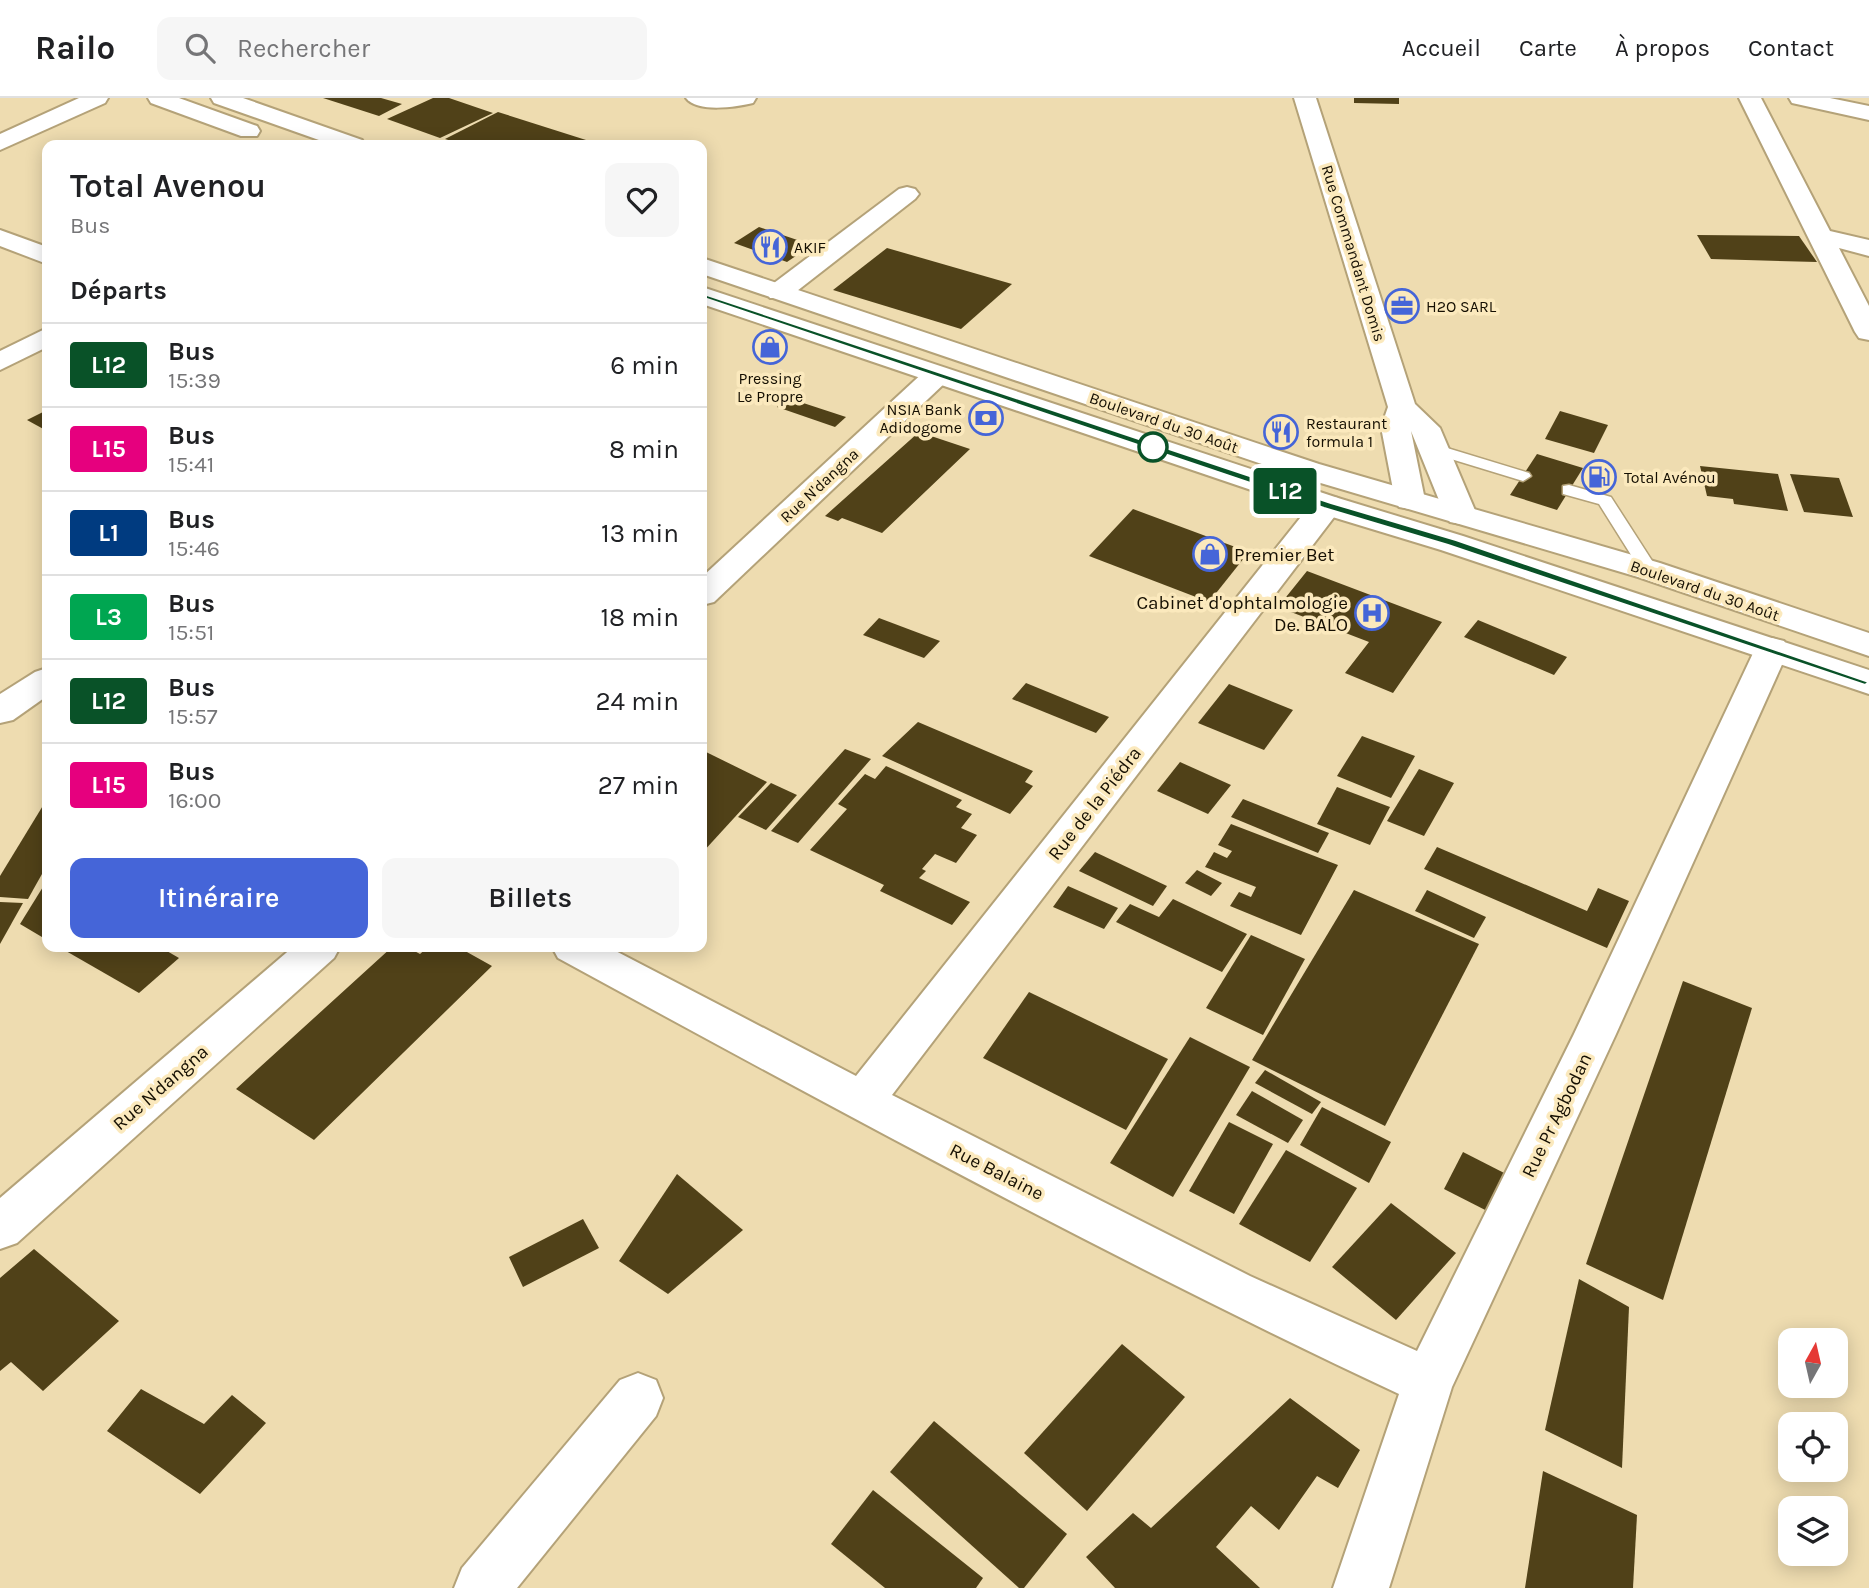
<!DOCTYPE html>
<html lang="fr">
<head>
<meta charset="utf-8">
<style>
  :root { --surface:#fff; --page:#f6f6f6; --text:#202124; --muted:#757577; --line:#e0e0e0; --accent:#4565d8 }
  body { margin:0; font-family:Karla,sans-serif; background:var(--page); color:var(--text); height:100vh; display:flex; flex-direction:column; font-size:26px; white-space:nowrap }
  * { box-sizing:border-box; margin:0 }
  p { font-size:23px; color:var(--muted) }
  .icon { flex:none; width:38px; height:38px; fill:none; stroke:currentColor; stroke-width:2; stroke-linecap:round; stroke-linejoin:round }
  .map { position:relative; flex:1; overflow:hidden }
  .details { position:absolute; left:42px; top:42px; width:665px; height:812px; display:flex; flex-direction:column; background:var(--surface); border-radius:14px; box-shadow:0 4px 18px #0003 }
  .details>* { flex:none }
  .badge { padding:0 14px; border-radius:5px; font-size:24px; line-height:46px }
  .needle { width:46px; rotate:8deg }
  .tools { position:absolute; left:1778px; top:1230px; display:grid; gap:14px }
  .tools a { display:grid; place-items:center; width:70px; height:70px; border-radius:14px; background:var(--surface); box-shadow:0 4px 18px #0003; font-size:35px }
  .map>.badge { position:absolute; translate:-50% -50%; box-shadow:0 0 0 4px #fff }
  h2 { padding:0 28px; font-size:26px; line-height:63px }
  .round { display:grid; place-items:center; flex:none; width:74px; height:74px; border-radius:14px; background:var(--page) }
  .headline { display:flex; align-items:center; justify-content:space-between; height:119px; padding:0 28px }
  h1 { font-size:33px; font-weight:600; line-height:52px }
  .button { display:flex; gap:14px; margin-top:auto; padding:14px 28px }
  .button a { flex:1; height:80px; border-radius:14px; background:var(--accent); color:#fff; font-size:28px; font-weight:600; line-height:80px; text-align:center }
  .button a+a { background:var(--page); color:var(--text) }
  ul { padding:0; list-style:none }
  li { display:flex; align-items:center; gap:21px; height:84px; padding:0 28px; border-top:2px solid var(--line) }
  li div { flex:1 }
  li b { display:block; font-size:26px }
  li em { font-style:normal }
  li .badge { min-width:77px; font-weight:700; text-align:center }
  header { display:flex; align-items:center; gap:42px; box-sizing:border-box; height:98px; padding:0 35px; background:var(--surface); border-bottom:2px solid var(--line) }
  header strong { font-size:33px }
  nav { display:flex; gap:38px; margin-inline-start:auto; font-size:24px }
  .search { width:490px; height:63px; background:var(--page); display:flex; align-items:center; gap:18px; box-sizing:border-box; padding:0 24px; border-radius:14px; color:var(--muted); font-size:26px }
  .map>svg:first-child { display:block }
  .building { fill:#504118 }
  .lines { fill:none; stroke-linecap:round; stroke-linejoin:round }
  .service-casing { stroke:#b4a278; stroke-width:3 }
  .minor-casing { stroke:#b4a278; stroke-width:4 }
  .trunk-casing { stroke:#b4a278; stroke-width:4 }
  .service { fill:#fff; fill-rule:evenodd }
  .minor { fill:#fff; fill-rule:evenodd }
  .trunk { fill:#fff; fill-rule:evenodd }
  .line { fill:#095228; stroke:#fff; stroke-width:2 }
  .stop-dot { fill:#fff; stroke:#095228; stroke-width:3.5 }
  .labels { text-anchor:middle; stroke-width:7; stroke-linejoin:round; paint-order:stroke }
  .far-poi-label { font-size:16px; fill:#150f02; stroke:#fbe9bd; text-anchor:start }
  .far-street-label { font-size:16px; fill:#150f02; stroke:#fbe9bd }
  .poi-label { font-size:19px; fill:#150f02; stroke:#fbe9bd; text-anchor:start }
  .street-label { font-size:19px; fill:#150f02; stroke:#fbe9bd }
</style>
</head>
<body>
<header>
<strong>Railo</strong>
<div class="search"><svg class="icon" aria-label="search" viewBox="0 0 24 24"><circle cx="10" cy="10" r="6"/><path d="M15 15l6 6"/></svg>Rechercher</div>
<nav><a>Accueil</a><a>Carte</a><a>À propos</a><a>Contact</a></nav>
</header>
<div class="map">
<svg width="1869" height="1490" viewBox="0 0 1869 1490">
  <rect width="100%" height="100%" fill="#eedcb0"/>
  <g class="building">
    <polygon points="323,0 381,0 402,6 379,18"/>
    <polygon points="433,0 449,0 493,15 440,40 387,21"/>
    <polygon points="1354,0 1399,0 1399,6 1354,5"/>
    <polygon points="498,14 586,42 577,47 464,47 445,41"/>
    <polygon points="759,129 812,147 787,164 734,145"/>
    <polygon points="1697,137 1799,138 1817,164 1711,161"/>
    <polygon points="887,150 1012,186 961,231 833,192"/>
    <polygon points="788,300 846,319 835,329 777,309"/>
    <polygon points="47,312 47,333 27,322"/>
    <polygon points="1560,313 1608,327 1594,355 1545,341"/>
    <polygon points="919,334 970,351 882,435 842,420 838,423 825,418"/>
    <polygon points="1537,356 1583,370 1557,412 1510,397"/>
    <polygon points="1700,368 1778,376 1788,413 1734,406 1733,401 1707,398"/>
    <polygon points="1790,376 1839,380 1853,419 1804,414"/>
    <polygon points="1133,411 1238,450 1244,460 1209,504 1089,458"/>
    <polygon points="1307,473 1442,524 1393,595 1345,575 1369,544 1278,509"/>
    <polygon points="879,520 940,543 924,560 863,537"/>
    <polygon points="1478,522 1567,559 1554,577 1464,539"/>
    <polygon points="1026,585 1109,619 1096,635 1012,601"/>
    <polygon points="1229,586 1293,612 1264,652 1198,625"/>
    <polygon points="918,624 1033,673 1025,684 1033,688 1010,716 882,658"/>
    <polygon points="1362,638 1415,658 1391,700 1337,678"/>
    <polygon points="845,651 871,661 798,745 771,733"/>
    <polygon points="702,652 767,684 702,755"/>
    <polygon points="1180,664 1231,687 1208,716 1157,693"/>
    <polygon points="886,668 962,702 956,709 972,716 961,730 977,737 956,765 935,756 922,771 926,773 919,780 970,804 952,827 880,793 884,787 810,752 847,711 838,706 865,676 875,681"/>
    <polygon points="1419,671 1454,685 1424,738 1387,723"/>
    <polygon points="771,685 797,697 766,732 738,719"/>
    <polygon points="1337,689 1390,709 1370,747 1317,726"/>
    <polygon points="47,701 47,767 28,801 0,799 0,778"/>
    <polygon points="1243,701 1329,735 1318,755 1231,719"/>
    <polygon points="1231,726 1338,767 1301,837 1230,808 1239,794 1251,799 1256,789 1205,769 1214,754 1227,760 1232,753 1218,747"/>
    <polygon points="1437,749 1587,813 1598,790 1629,803 1607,850 1424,771"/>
    <polygon points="1095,754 1167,788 1153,808 1079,773"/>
    <polygon points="1197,772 1222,785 1211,798 1185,785"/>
    <polygon points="46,784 47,785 47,842 20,826"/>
    <polygon points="1068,788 1118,810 1104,831 1053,809"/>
    <polygon points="1354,792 1479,846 1385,1028 1252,962"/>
    <polygon points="1427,792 1486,819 1474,840 1415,813"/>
    <polygon points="1173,801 1247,836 1222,874 1116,824 1130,806 1159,819"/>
    <polygon points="0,804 23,805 0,846"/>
    <polygon points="1251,837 1305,861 1263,937 1206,910"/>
    <polygon points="59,849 160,849 179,860 139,895"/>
    <polygon points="392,849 407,849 420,856 428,849 458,849 492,868 314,1042 236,991"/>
    <polygon points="1683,883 1752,910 1663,1202 1586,1166"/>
    <polygon points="1029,894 1168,961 1126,1032 983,960"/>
    <polygon points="1190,939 1250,969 1173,1099 1110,1065"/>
    <polygon points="1265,972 1321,1004 1312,1016 1255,985"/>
    <polygon points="1252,993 1303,1022 1288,1045 1236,1017"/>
    <polygon points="1322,1009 1391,1044 1369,1085 1300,1047"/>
    <polygon points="1229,1024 1273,1046 1234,1116 1189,1093"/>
    <polygon points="1286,1052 1357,1090 1310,1164 1239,1126"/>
    <polygon points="1463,1054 1512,1079 1495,1117 1444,1091"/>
    <polygon points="677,1076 743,1132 668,1196 619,1163"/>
    <polygon points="1391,1105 1456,1155 1396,1222 1332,1169"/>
    <polygon points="583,1121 599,1150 523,1189 509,1159"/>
    <polygon points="34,1151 119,1223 43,1293 11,1264 0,1273 0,1180"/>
    <polygon points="1579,1181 1629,1209 1622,1370 1545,1332"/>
    <polygon points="1122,1246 1185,1299 1087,1413 1024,1355"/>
    <polygon points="141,1291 204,1326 232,1297 266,1325 200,1396 107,1333"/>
    <polygon points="1290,1300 1360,1352 1338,1390 1317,1378 1279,1432 1251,1408 1216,1449 1260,1490 1115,1490 1086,1459 1133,1415 1151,1430"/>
    <polygon points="934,1323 1067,1436 1024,1490 1019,1490 890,1374"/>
    <polygon points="1543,1373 1637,1417 1633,1490 1525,1490"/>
    <polygon points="873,1392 983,1480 976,1490 885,1490 831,1446"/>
  </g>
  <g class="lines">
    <g class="service-casing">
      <g id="service">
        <polygon points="1434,346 1529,375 1531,378 1523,383 1428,354 1428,348"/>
        <polygon points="1569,387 1611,399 1658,472 1655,476 1643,476 1599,406 1563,396 1563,388"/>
      </g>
    </g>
    <g class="minor-casing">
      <g id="minor">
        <polygon points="79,0 108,0 105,5 0,52 0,36"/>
        <path d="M686,0H756L753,5C737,9 697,15 686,0Z"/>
        <polygon points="1294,0 1316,0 1415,306 1440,330 1477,417 1472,424 1461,426 1450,424 1445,417 1411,333 1425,402 1421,409 1410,411 1399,409 1395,402 1381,329 1388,309"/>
        <polygon points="1739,0 1761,0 1830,133 1869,142 1869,158 1839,150 1869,208 1869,242 1859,240 1855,234"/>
        <polygon points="1789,0 1830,0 1869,8 1869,22 1792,5"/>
        <polygon points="907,89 915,91 919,96 915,101 788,200 770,200 766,194 770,188 899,91"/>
        <polygon points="0,132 47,149 47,166 0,148"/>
        <polygon points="47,230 47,249 0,272 0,253"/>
        <polygon points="937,269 947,271 951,277 947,283 714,504 702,507 702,479 927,271"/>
        <path d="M1327,398L1338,400L1342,407L1338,414L892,997L1250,1178L1417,1253L1574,936L1755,551L1760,543L1772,540L1784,543L1789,551L1616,936L1452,1289L1389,1490H1333L1399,1296C1113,1162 835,1011 558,860L552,849H608L856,978L1316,400Z"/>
        <polygon points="47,570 47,598 13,622 0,625 0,596 35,574"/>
        <polygon points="293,849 340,849 334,860 17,1145 0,1151 0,1100"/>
        <polygon points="638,1275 656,1282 663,1300 656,1318 517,1490 454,1490 462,1470 620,1282"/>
      </g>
    </g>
    <g class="trunk-casing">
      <g id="trunk">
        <polygon points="148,0 179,0 257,28 260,33 257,38 241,38 151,5"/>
        <polygon points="211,0 243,0 362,42 365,47 333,47 214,5"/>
        <polygon points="702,160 1319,366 1660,465 1869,535 1869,558 1638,479 1297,378 702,176"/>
        <polygon points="702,189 1338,400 1463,438 1869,572 1869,596 1441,452 1316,414 702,206"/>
      </g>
    </g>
    <use href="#service" class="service"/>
    <use href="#minor" class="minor"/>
    <use href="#trunk" class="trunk"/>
  </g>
  <polygon class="line" points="698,194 1331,405 1456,442 1869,584 1865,587 1448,447 1324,410 698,198"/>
  <defs>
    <g id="restaurant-ring" transform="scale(1.75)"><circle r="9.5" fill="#fbe9bd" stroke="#4565d8" stroke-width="1.5"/><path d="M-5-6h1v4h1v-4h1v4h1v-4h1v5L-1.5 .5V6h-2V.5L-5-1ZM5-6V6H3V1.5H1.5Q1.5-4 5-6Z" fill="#4565d8"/></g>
    <g id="office-ring" transform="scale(1.75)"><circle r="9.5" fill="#fbe9bd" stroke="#4565d8" stroke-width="1.5"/><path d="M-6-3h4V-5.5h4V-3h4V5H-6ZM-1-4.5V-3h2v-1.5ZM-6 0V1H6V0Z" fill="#4565d8"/></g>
    <g id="shop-ring" transform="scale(1.75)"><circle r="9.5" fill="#fbe9bd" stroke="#4565d8" stroke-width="1.5"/><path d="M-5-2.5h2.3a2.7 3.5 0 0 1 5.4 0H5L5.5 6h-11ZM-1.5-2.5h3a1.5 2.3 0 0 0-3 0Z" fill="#4565d8"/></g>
    <g id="bank-ring" transform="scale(1.75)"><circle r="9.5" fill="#fbe9bd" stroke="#4565d8" stroke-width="1.5"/><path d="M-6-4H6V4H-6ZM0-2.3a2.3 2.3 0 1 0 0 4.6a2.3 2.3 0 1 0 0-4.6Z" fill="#4565d8"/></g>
    <g id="fuel-ring" transform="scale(1.75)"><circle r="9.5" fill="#fbe9bd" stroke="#4565d8" stroke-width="1.5"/><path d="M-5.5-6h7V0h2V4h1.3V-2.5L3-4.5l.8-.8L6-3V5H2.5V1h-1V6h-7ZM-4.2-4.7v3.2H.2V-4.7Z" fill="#4565d8"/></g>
    <g id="hospital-ring" transform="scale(1.75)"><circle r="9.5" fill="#fbe9bd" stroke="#4565d8" stroke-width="1.5"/><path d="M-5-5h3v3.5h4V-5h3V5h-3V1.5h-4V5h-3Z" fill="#4565d8"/></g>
  </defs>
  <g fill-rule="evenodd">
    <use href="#restaurant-ring" x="770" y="149"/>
    <use href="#office-ring" x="1402" y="208"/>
    <use href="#shop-ring" x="770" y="249"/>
    <use href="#bank-ring" x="986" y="320"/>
    <use href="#restaurant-ring" x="1281" y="334"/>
    <use href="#fuel-ring" x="1599" y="379"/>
    <use href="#shop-ring" x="1210" y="456"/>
    <use href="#hospital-ring" x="1372" y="515"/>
  </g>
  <circle class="stop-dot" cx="1153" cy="349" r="14"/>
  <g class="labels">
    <g class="far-poi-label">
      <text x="794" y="155">AKIF</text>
      <text x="1426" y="214">H2O SARL</text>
      <text x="770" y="286" text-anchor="middle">Pressing<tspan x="770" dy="18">Le Propre</tspan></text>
      <text x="962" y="317" text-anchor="end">NSIA Bank<tspan x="962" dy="18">Adidogome</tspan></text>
      <text x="1306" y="331">Restaurant<tspan x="1306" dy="18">formula 1</tspan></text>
      <text x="1624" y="385">Total Avénou</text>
    </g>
    <g class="far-street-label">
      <text transform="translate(1354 155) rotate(73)" y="6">Rue Commandant Domis</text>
      <text transform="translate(1164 324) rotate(19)" y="6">Boulevard du 30 Août</text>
      <text transform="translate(819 387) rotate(-43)" y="6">Rue N'dangna</text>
      <text transform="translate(1705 492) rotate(19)" y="6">Boulevard du 30 Août</text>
    </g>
    <g class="poi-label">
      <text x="1234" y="463">Premier Bet</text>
      <text x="1348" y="511" text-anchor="end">Cabinet d'ophtalmologie<tspan x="1348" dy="22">De. BALO</tspan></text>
    </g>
    <g class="street-label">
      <text transform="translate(1094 705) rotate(-52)" y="7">Rue de la Piédra</text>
      <text transform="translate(160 989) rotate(-41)" y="7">Rue N'dangna</text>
      <text transform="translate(1556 1017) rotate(-64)" y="7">Rue Pr Agbodan</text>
      <text transform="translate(997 1073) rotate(27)" y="7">Rue Balaine</text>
    </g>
  </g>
</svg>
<div class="tools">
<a><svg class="needle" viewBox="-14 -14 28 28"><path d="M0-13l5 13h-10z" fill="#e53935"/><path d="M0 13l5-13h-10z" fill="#757577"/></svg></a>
<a><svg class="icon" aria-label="locate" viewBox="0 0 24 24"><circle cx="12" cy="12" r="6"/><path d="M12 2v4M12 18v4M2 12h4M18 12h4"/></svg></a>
<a><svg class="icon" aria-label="layers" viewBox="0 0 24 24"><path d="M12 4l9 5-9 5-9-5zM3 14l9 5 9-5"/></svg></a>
</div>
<b class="badge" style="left:1285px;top:393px;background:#095228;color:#fff">L12</b>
<section class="details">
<div class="headline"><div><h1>Total Avenou</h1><p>Bus</p></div><a class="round"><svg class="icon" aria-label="heart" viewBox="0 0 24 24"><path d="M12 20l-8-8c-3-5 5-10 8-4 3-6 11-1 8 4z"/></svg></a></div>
<h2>Départs</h2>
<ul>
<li><span class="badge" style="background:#095228;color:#fff">L12</span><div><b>Bus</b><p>15:39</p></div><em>6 min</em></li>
<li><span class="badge" style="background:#e6007e;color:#fff">L15</span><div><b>Bus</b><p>15:41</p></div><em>8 min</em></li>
<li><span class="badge" style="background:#003b80;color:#fff">L1</span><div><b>Bus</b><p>15:46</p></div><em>13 min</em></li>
<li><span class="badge" style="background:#00a651;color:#fff">L3</span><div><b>Bus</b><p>15:51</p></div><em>18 min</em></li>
<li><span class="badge" style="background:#095228;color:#fff">L12</span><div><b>Bus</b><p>15:57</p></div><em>24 min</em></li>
<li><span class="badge" style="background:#e6007e;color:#fff">L15</span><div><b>Bus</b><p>16:00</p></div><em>27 min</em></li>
</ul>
<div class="button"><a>Itinéraire</a><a>Billets</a></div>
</section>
</div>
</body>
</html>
